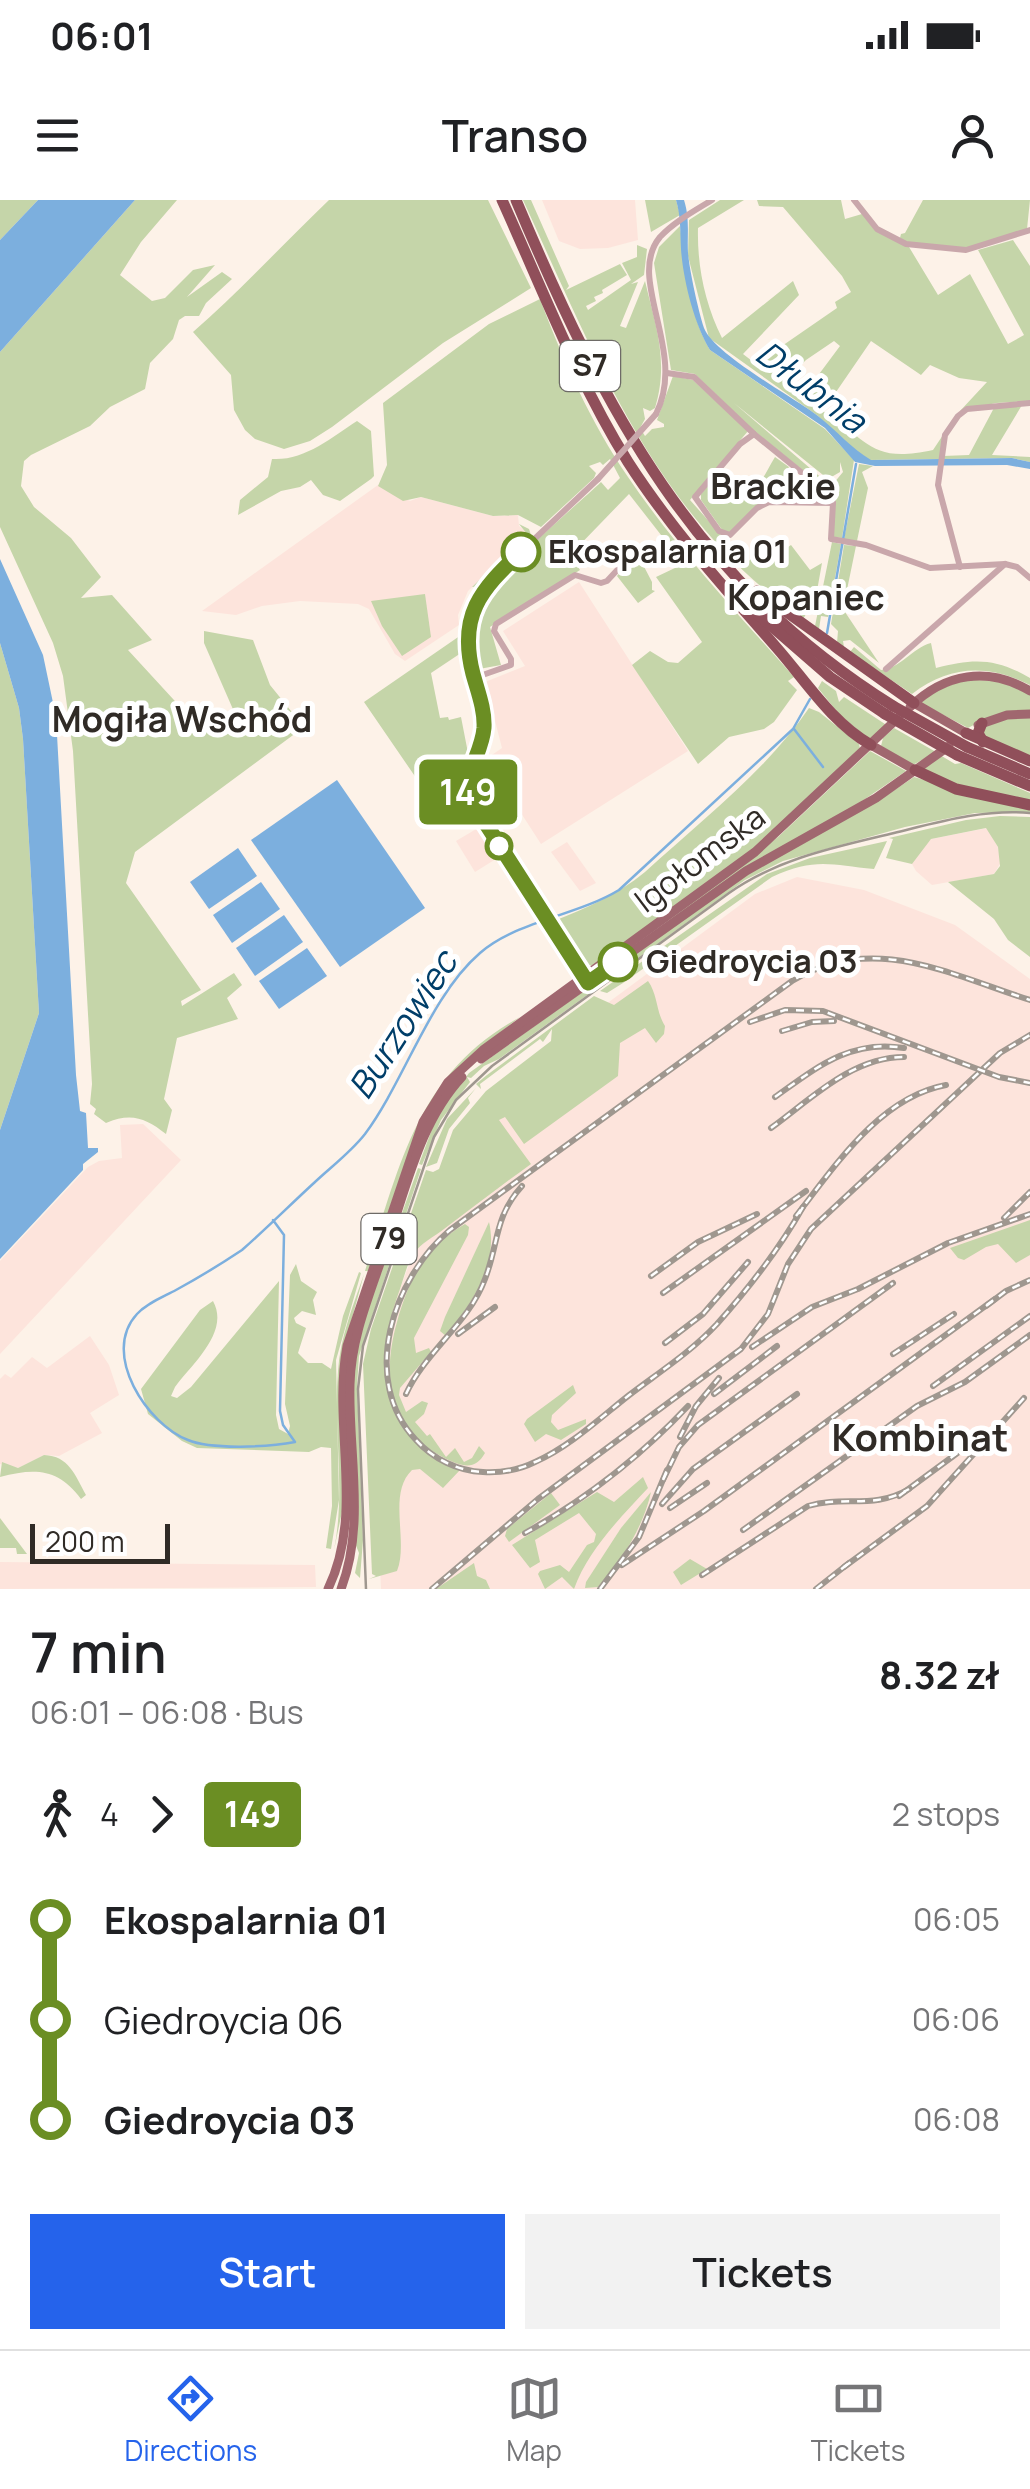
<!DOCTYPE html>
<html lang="en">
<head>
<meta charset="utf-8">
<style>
  :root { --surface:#fff; --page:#f2f2f2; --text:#202124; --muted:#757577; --line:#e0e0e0; --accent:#2563eb }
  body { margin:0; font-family:Manrope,sans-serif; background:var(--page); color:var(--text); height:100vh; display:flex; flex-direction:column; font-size:38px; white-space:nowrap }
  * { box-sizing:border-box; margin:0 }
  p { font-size:32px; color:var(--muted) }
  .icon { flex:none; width:55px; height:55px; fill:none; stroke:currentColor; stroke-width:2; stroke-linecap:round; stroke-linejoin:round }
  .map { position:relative; height:1389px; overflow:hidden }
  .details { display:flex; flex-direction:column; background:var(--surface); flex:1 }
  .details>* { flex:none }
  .badge { padding:0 20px; border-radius:8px; font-size:35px; line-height:65px }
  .scale { position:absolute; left:30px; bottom:25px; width:140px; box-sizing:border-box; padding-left:10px; border:5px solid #302b26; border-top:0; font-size:28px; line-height:35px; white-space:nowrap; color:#302b26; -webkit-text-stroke:8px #fff; paint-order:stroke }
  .map>.badge { position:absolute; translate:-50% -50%; box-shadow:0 0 0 5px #fff }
  .legs { display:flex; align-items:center; gap:15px; height:110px; padding:0 30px; font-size:32px }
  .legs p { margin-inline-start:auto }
  .head { display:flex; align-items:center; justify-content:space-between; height:170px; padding:0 30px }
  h1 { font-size:55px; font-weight:600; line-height:75px }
  .primary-button { display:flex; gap:20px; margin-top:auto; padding:20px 30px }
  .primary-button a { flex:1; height:115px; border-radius:0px; background:var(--accent); color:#fff; font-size:40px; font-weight:600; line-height:115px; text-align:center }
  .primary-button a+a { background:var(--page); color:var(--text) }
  ul { padding:0 30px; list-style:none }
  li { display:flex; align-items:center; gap:35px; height:100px; font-size:38px }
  li i { display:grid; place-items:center; width:15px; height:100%; margin:0 12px; background:currentColor }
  li i::after { content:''; width:25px; height:25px; margin:-12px; border:8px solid; border-radius:50%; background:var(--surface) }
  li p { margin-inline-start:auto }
  li:first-child i { background:linear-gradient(#0000 50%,currentColor 0) }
  li:last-child i { background:linear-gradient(currentColor 50%,#0000 0) }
  .status { display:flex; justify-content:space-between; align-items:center; height:70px; padding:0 50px; background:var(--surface); direction:ltr }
  .status svg { height:28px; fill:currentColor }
  header { display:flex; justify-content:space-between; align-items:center; height:130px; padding:0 30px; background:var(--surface); font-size:45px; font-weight:600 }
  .menu { display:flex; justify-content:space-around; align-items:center; height:140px; border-top:2px solid var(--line); background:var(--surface); font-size:28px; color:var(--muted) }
  .menu a { display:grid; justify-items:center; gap:5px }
  .menu .active { color:var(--accent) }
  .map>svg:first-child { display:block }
  .industrial { fill:#fde4dc }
  .green { fill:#c5d5a9; fill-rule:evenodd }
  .water { fill:#7cafde }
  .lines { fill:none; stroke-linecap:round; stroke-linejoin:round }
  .stream { stroke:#7cafde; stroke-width:2.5 }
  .minor { stroke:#c9a7ab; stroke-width:6 }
  .major { stroke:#a0676f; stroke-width:9 }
  .highway { stroke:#904f5a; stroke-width:11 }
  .tram { stroke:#9f978f; stroke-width:2.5 }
  .rail-casing { stroke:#9f978f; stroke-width:6 }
  .rail { stroke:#fff; stroke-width:2.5; stroke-dasharray:8; stroke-linecap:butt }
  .minor-bridge { stroke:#c9a7ab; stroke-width:6 }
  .highway-bridge { stroke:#904f5a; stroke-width:11 }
  .line-1-casing { stroke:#fff; stroke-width:22 }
  .line-1 { stroke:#6b8e23; stroke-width:15 }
  .stop-1-dot { fill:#fff; stroke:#6b8e23; stroke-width:5 }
  .labels { text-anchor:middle; stroke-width:10; stroke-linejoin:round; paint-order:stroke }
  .shield { fill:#fff; stroke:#6e6b67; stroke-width:2.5 }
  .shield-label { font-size:30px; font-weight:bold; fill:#302b26 }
  .stop-label { font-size:32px; font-weight:bold; fill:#302b26; stroke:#fff; text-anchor:start }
  .street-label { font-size:32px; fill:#302b26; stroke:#fff }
  .water-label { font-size:35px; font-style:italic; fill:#003e69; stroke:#fff }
  .neighbourhood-label { font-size:35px; font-weight:bold; fill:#302b26; stroke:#fff }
  .quarter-label { font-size:38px; font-weight:bold; fill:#302b26; stroke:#fff }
</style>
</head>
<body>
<div class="status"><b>06:01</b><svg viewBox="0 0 49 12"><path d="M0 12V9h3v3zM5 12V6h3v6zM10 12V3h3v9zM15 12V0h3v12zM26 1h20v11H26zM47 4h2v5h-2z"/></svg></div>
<header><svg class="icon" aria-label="menu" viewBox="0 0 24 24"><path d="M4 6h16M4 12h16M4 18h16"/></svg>Transo<svg class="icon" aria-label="person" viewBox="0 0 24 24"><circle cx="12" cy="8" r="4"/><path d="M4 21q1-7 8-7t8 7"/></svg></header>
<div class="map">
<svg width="1030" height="1389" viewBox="0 0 1030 1389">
  <rect width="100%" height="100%" fill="#fdf2e8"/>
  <g class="industrial">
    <polygon points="542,0 635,0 638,40 608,48 580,49 559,41"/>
    <polygon points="378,285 410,301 421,297 493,316 518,315 519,326 528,333 468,391 458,415 459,425 405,461 395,454 369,409 358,404 300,401 262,406 236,415 202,411"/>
    <polygon points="579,382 688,551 541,644 486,559 502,548 485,482 525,466 503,431"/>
    <polygon points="478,628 483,628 499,657 475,672 456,641"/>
    <polygon points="987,628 998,647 1001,662 994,674 932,685 916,671 912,664 914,657 931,639"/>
    <polygon points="567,642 596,683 580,691 551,652"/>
    <polygon points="797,677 864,690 955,725 1030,779 1030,1389 381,1389 372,1164 414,1051 498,884 755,694"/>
    <polygon points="143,924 181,960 0,1154 0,1061 88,967 99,961 122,958 120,925"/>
    <polygon points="90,1136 109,1165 119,1195 90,1213 102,1233 59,1256 44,1255 18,1268 0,1264 0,1179 5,1174 11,1178 32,1157 47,1168"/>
    <polygon points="0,1362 315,1365 316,1387 0,1389"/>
  </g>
  <g class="green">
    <polygon points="0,0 38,0 0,40"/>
    <path d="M135,0H177L141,42L120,75L152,101L165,98L193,70L215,65L187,97L222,72L232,79L206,103L199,116H185L179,120L173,139L150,163L145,189L110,207L90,226L31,255L24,261L21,286L34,307L71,338L101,377L81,398L112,395L152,440L128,450L196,524L239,523L204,443V431L253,440L270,485L304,527L135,652L126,683L201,790L181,801L182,806L234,773L242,785L227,798L238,819L177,838L164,899L172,910L166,934C146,918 131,912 106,923L94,914L96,909L90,904L92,884L73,551L63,476L53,443L0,327V152Z"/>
    <path d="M329,0H488L531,88L443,143L332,227L310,241L284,249L255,239L245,230L234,210L231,175L193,132C241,90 283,44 329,0Z"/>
    <path d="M523,0H531L569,86L566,90L620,64L627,75L602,90L603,93L594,97L596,101L586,106L588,110L631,80L622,63L637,57V45L647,49L644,75L631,84L638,82L620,126L626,128L645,81C656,127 669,162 655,208L650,211L643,208L645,219L640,228L645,236L652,229L664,227V224L657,220L673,176L693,180L748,231L690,300L746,363L773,342L781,352L791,345L810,370L822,363L813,413L808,411L803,419C656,318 595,156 523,0Z"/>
    <polygon points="645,0 676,0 680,15 651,32"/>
    <path d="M720,0H744L698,28C697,66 705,104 722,138L793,81L799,95L743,154L756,164L837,108L835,102L851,92L842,76L783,7L759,6L757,0H841L845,19L862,14L871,24L909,47L938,95L970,74L1008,144L1024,135L978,50L1013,40L1030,66V201L996,203L960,211L987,182L959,178L930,165L921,175L871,141L823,211C869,240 870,264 933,250L945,232L940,259L869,260L852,248L818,216L709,138L688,56L689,20ZM834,141L840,146L802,197L783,183L806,160Z"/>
    <polygon points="923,0 1030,0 1027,29 969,48 906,42 900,38 901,34 905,33"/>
    <path d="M680,26C686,68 688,112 710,150L825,229L854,260L842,338L832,337L835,304L817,283L829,285L838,295L833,284L843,272L840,262V272L828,279L734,203L825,281L812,278L753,230L695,174L671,170L654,63L659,47Z"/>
    <path d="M540,99C563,160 591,223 628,277C677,349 736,412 794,477L788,481L797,490L774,522L764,529L729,537L698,564L632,465L650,451L668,462L678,463L702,442L656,377L677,367L675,361L679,358L629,294L570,355L580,370L490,427L501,465L479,469C475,448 469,427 477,407C488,379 575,307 601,282L608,290L620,278L610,259L603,265L600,262L589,266L596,273L594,278L541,327L518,315L493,316L421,297L403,301L378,286L387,265L383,203L489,124Z"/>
    <polygon points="1022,205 992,255 1030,257 1030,262 1012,258 943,259 943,256 969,255 995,206"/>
    <path d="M357,221L371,231L374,276L371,279L340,301L323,295L311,280L300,287L281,291L238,315L240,300L268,277L272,259C304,261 331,238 357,221Z"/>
    <path d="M775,257L789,267L785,273L790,277L777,298C756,304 746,328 725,334L701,300V294L719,272L743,294C762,287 765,273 775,257Z"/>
    <polygon points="859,264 873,266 862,272 868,288 857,341 844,339"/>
    <polygon points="519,324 529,329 532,338 492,372 482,386 472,387 527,334"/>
    <polygon points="832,342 841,344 828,417 821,416 819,429 815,426"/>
    <polygon points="844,345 856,346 843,409 879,463 850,440 843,441 844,447 837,443 838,431 831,424"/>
    <polygon points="633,356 639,357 652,382 652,390 655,391 638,403 617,376"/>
    <polygon points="425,394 431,437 402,456 382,426 371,401"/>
    <path d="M464,433V451L431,473L440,518L448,517L449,520L461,517L468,553L478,532C477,575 447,573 477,620C467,626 458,631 447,623L364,502Z"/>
    <polygon points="0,443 19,508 23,539 39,813 0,930"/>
    <path d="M931,443L936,468C974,458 996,458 1030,478V485C988,464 950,465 912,494L850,452L854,447L881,470C900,469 912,448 931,443Z"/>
    <polygon points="966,479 1004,482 1030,495 1030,512 983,520 968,528 921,503 931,493"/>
    <polygon points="822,481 836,491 839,502 844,497 888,526 871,541 839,514 818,488"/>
    <path d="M809,508L819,512L859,544L860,549L760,645L594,765L587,766L580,754L576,756L554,721C587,708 617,695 645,672C702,620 766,571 809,508Z"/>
    <polygon points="1030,517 1030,558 985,539 983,526 1000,519"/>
    <polygon points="894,528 936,552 913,565 881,546 883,538"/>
    <polygon points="870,551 906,571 852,608 753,663 623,755 778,637"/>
    <polygon points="940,555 955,564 961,563 1030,593 1030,603 955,586 921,569"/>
    <path d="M914,577L1030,609V612L975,613L905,627L783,661L745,680L597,788C601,775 623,768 631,756L737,680L878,601Z"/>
    <polygon points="1000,616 1030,617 1030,757 1008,740 994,719 948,682 994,674 1000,666 998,647 986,628 931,639 912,664 886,658 893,639 889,638 966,620"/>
    <path d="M887,641L874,669C831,665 815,657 772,677L623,783L607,793L600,791L767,674L810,658Z"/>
    <path d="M648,781C658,795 656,812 665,826L664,834L656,843L645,828L620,843L618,876L524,944L505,917L499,920L531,964C502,985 473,1007 444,1029C435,1036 420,1044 414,1053C407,1063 404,1078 400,1089C372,1165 378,1236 460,1270L443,1288L420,1269L412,1270C387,1294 409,1341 397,1371L369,1379L376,1376L372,1374L363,1164L371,1129L426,970L433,972L439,969L453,930L486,891L551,841L552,829L543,842L540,839L480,884L481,889L476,884L487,875L594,796L614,805Z"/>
    <polygon points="585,790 590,793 499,859 484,866 471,878 467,877 470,882 441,920 422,965 419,964 438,913 469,873"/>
    <path d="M520,817L475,852L414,937L368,1071H365C400,968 415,874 520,817Z"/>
    <polygon points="476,888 468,898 470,903 449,929 437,963 426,967 447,919"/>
    <polygon points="418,968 421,969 359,1156 357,1186 363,1340 360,1378 355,1373 359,1353 355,1343 353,1192 356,1155 365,1118"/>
    <polygon points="1030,1020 1030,1055 1016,1063 998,1044 986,1047 964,1060 958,1058 950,1048"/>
    <path d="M489,1022C499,1065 471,1104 446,1136L440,1131L445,1117Z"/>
    <path d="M465,1024L469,1027L468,1035L414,1138L416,1153L429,1148L431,1152L400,1188L399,1195L406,1212L422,1201L428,1203L424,1214L415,1222L427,1236L430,1234L446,1257L455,1248L464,1262L472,1258L479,1246L485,1253C477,1267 468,1268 453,1262C391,1235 380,1182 397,1122C408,1081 426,1046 465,1024Z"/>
    <path d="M296,1064L301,1081L317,1092L313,1100L316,1115L302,1111L294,1118L296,1123L306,1128L298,1153L308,1163H322L331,1169L343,1116L359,1072L361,1073L336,1160L339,1300L331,1349L326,1348L332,1306L331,1248L321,1247L309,1252L197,1248L182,1241L148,1214L141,1189L200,1110L213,1101C230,1132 193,1163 175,1187L171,1196L177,1198L191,1187L279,1081L276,1215L279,1229L288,1234L290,1226L285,1204L290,1075Z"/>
    <path d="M364,1074L347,1137L344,1302L334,1350C346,1290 333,1231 338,1171C340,1138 353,1106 364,1074Z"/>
    <polygon points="573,1185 576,1193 552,1215 551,1222 558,1230 586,1219 586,1224 561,1240 546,1234 535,1242 524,1224 527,1219"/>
    <path d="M44,1255C69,1256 75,1275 86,1295L81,1299C58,1268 35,1268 0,1277L2,1262L18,1268Z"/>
    <path d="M643,1277L648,1288C621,1317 588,1350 574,1389L562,1377L545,1389L538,1374L540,1371L560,1365L569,1372L587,1345L594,1342L596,1334L579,1313L535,1340L540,1362L530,1368L512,1345L597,1292L614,1302Z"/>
    <path d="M651,1292C643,1328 622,1360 598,1387L585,1388L586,1382L621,1328Z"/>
    <polygon points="551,1293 560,1305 509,1342 505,1336 507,1329"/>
    <polygon points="0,1318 27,1354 17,1354 16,1348 0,1348"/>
    <polygon points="690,1359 707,1369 681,1385 673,1372"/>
    <polygon points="474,1363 477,1376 486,1380 490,1389 436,1389"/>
  </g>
  <g class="water">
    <polygon points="38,0 135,0 0,152 0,40"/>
    <path d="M676,0H684C690,19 687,34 688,53C690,73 698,109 704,128C714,154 793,197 818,216C837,231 851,248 871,260L1012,258L1030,262V269L1007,265L875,266L855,262L825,228L710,150C694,124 683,79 681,49C680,31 681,17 676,0Z"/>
    <polygon points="0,359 43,455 56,517 76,875 80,911 86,913 88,948 98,948 98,952 83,964 83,970 0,1059 0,930 39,813 23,539 19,508 0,443"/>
    <polygon points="337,580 425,708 340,767 251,640"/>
    <polygon points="238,648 257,676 209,709 190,682"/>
    <polygon points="261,682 280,709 232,743 213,715"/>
    <polygon points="284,715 303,742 255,776 236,748"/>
    <polygon points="307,748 327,776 279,809 259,781"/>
  </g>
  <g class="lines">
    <g class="stream">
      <polyline points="827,433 856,264"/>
      <polyline points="794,529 823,567"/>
      <path d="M273,1020L284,1035L280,1211L283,1225L295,1242C270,1247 211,1250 188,1240C148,1225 100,1154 137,1114C147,1103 163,1097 176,1090C198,1078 221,1064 242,1050C267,1028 291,1004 315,982C331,967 351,952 365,934C405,880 430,796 480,753C517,721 576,716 619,690L793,529L810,499"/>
    </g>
    <g class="minor">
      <polyline points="854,0 877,29 906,44 966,50 1030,30"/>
      <polyline points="667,173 694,177 754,234 828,294 833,303 831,339 866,345 930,368 1005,364 1017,367 1030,378"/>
      <path d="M656,214C688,151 625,79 660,37C674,22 694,11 712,0"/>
      <polyline points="754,234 740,244 695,297 719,331 730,335 757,308 769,302 833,303"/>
      <polyline points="960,367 938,285 945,235 958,216 967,209 1030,203"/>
      <polyline points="886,469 1005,364"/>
      <polyline points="474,478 511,465 511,459 494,431 496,424 575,375 601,383 607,381 634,352"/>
      <path d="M585,777L468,596C465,571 483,547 485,522L467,441L475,405L495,376L598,279"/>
    </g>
    <g class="major">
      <polyline points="914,503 966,533"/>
      <path d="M910,507C945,473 988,466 1030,491"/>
      <polyline points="978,525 1007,515 1030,514"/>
      <polyline points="871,545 915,570"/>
      <polyline points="481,859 746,671 876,598 949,546"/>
      <path d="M328,1389C365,1312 332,1227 347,1146L423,922L448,882L483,850L755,652L899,517"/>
      <path d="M341,1389C366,1324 348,1252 350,1184C351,1135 372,1089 387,1043C407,986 420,922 462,877"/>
    </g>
    <g class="highway">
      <path d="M502,0C542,88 577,180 628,262C671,329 724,387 776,447C806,481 831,522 871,545"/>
      <path d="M516,0C604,210 693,381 893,506"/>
      <polyline points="757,391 914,503"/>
      <polyline points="755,412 830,477 885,514"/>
      <polyline points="982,523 978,533 983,542"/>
      <polyline points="966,533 1030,561"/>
      <polyline points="967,547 1030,574"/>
      <polyline points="957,555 1030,586"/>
      <polyline points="915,570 956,589 1030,605"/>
    </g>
    <path class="tram" d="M366,1389L358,1189L363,1146L434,937L456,900L492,866L729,693C779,658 836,647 894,633C939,622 983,609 1030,613"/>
    <g class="rail-casing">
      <g id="rail">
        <polyline points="750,822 785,810 823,811 999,877 1030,883"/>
        <polyline points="782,831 812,822 834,821"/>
        <path d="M775,897C816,868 850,839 904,848"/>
        <path d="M771,928C811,899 852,857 904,857"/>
        <path d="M803,1007C780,1048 748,1089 717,1124C691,1152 658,1173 628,1196C599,1219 569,1247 535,1262C519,1270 501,1273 483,1272C458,1271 433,1259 416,1240C359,1180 393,1078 450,1030L792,781C872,732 949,774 1030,800"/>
        <path d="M796,1016C835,966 880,897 946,885"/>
        <polyline points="1004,1018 1030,992"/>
        <polyline points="651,1076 698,1042 757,1014"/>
        <polyline points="663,1093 806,991"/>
        <polyline points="986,1106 1006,1091 1030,1080"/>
        <polyline points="458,1134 495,1107"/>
        <polyline points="665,1143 703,1114 748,1062"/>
        <polyline points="752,1147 812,1107 858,1089 948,1043 1030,1014"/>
        <polyline points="893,1154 954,1114"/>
        <polyline points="933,1186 1030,1116"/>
        <path d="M406,1194C425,1152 469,1123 485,1079C499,1043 494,1017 522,986"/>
        <polyline points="714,1194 777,1146"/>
        <polyline points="680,1237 696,1206 719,1178"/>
        <polyline points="663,1280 679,1247 698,1225 893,1083"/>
        <polyline points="899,1296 971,1243"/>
        <polyline points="662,1304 693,1269 797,1194"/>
        <polyline points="670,1308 707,1283"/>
        <polyline points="743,1330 917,1206 965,1182 1030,1135"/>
        <path d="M525,1333C586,1299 640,1257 688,1206"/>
        <polyline points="622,1365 704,1311 995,1099"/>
        <polyline points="844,1367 927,1306 1024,1198"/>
        <path d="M702,1375L808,1306C844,1295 873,1310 909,1289"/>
        <polyline points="432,1389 538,1299 741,1149 768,1114 788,1064 811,1029 1000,853 1030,835"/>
        <polyline points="600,1389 639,1337 667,1270"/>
        <polyline points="816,1389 849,1363"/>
      </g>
    </g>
    <use href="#rail" class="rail"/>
    <polyline class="minor-bridge" points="598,279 656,214"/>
    <g class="highway-bridge">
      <polyline points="893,506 967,547"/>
      <polyline points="885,514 957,555"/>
    </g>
  </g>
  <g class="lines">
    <g class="line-1-casing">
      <path id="line-1" d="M521,352C480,390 458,416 473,474C478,492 485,510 484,528C482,552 465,572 468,596L588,783L618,762"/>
    </g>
    <use href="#line-1" class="line-1"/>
  </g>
  <g class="stop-1-dot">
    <circle cx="521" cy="352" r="18"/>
    <circle cx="499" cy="646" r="12"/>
    <circle cx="618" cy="762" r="18"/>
  </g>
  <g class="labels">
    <g class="shield">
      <rect x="560" y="141" width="60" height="50" rx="8"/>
      <rect x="361.5" y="1014" width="55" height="50" rx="8"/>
    </g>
    <g class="shield-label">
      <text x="590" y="176">S7</text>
      <text x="389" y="1049">79</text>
    </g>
    <g class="stop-label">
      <text x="548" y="363">Ekospalarnia 01</text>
      <text x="646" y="773">Giedroycia 03</text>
    </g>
    <g class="street-label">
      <text transform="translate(700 659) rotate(-37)" y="11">Igołomska</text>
    </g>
    <g class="water-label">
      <text transform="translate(811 187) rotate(37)" y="12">Dłubnia</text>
      <text transform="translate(403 825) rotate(-57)" y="12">Burzowiec</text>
    </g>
    <g class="neighbourhood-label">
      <text x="773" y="299">Brackie</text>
      <text x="806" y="410">Kopaniec</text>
      <text x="182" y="532">Mogiła Wschód</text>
    </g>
    <g class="quarter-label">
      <text x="920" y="1251">Kombinat</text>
    </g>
  </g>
</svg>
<div class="scale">200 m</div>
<b class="badge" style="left:468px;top:592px;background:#6b8e23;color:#fff">149</b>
</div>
<section class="details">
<div class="head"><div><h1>7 min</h1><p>06:01 – 06:08 · Bus</p></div><b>8.32 zł</b></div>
<div class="legs"><svg class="icon" aria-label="walk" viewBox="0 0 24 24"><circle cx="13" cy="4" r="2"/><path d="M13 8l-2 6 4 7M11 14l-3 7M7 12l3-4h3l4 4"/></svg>4<svg class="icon" aria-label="forward" viewBox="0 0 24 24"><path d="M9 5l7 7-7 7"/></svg><b class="badge" style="background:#6b8e23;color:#fff">149</b><p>2 stops</p></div>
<ul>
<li><i style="color:#6b8e23"></i><b>Ekospalarnia 01</b><p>06:05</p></li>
<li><i style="color:#6b8e23"></i><span>Giedroycia 06</span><p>06:06</p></li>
<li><i style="color:#6b8e23"></i><b>Giedroycia 03</b><p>06:08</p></li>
</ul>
<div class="primary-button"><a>Start</a><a>Tickets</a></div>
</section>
<nav class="menu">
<a class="active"><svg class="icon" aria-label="directions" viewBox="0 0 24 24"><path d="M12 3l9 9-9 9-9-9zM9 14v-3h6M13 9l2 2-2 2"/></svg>Directions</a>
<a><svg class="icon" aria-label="map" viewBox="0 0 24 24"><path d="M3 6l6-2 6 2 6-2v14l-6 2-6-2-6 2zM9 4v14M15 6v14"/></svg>Map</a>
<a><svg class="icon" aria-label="tickets" viewBox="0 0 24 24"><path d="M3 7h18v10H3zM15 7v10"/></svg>Tickets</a>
</nav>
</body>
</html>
